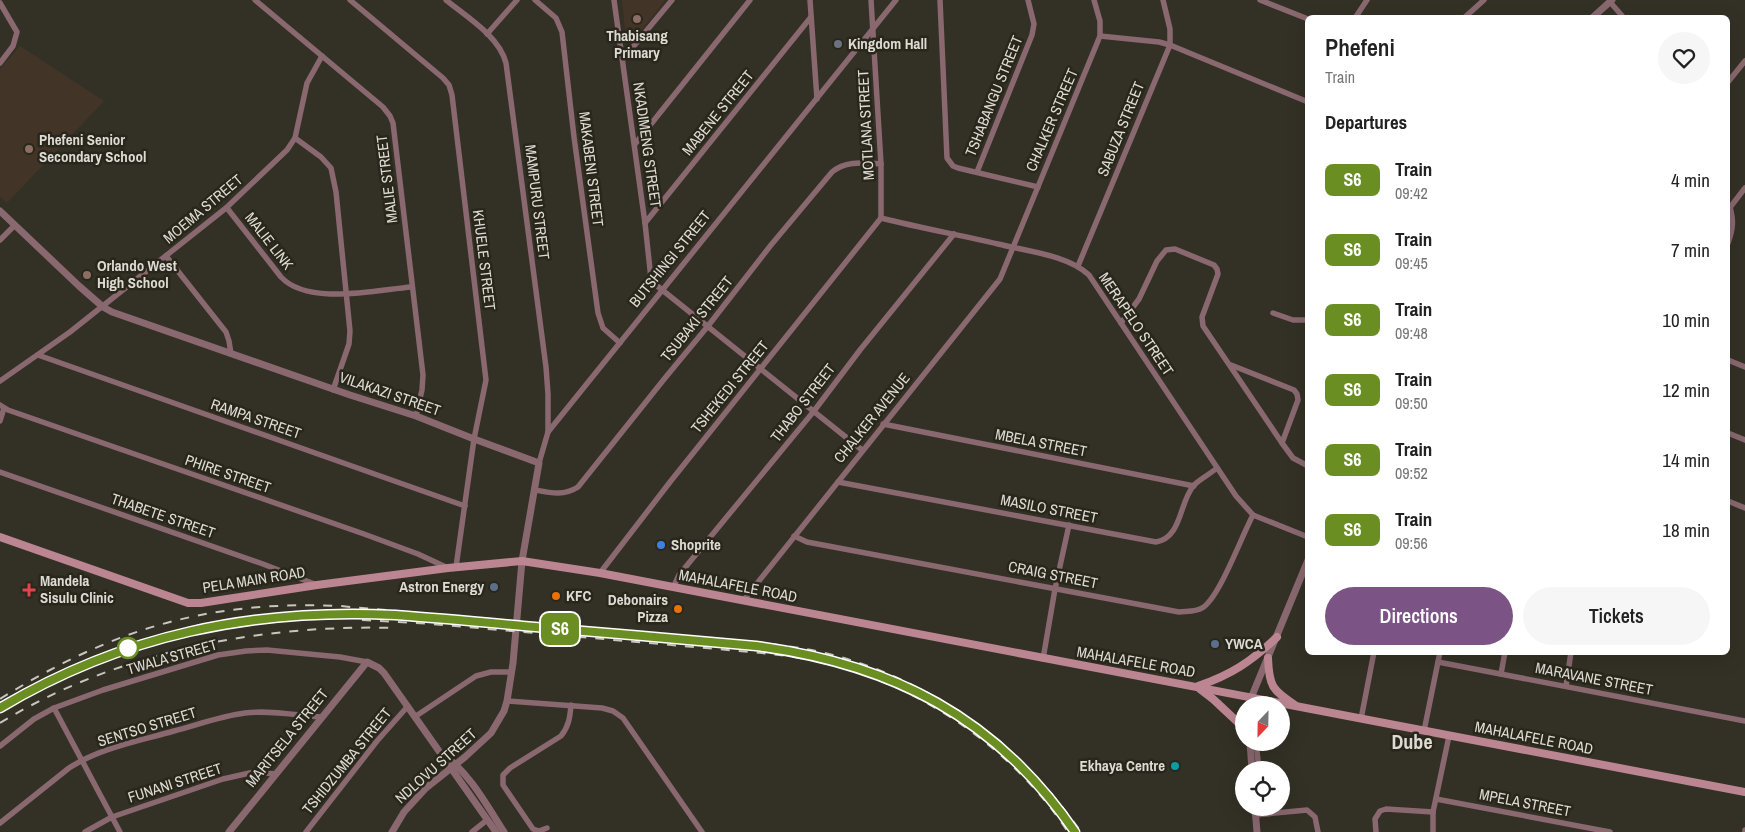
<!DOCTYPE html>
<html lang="en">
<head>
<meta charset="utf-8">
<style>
  :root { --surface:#fff; --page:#f6f6f6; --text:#222; --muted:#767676; --accent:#7c5385 }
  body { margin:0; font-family:"Archivo Narrow",sans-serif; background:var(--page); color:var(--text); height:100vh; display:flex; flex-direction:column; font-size:19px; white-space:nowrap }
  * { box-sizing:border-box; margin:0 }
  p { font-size:16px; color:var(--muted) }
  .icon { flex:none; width:28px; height:28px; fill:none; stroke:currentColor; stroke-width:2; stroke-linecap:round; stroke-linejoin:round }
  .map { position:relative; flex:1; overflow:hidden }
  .panel { position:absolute; left:1305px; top:15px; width:425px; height:640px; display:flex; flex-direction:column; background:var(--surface); border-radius:8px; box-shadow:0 5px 20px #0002 }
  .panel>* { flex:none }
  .badge { padding:0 10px; border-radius:8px; font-size:18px; line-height:32px }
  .needle { width:32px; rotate:202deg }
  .controls { position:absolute; left:1235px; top:696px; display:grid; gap:10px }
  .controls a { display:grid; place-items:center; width:55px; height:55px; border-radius:50%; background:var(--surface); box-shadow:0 5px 20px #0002; font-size:25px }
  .map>.badge { position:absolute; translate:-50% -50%; box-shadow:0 0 0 2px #fff }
  h2 { padding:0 20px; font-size:19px; line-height:45px }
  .round { display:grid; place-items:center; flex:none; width:52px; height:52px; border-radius:26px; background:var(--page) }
  .headline { display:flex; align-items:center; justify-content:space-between; height:85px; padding:0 20px }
  h1 { font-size:24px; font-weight:600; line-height:38px }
  .button { display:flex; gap:10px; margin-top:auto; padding:10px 20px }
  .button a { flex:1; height:58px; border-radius:30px; background:var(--accent); color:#fff; font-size:20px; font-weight:600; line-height:58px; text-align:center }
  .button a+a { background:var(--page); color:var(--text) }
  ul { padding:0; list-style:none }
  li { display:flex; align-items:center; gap:15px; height:70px; padding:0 20px }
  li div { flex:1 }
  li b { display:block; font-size:19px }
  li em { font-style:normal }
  li .badge { min-width:55px; font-weight:700; text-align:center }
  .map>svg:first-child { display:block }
  .education { fill:#423527 }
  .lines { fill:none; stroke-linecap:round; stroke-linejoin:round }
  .minor { stroke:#89686f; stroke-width:5.5 }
  .tertiary { stroke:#89686f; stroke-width:7 }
  .secondary { stroke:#bb8692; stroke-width:8 }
  .rail { stroke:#c7c5bd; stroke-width:2; stroke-dasharray:9 9; stroke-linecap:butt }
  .line-casing { stroke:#fff; stroke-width:11 }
  .line { stroke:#6b8e23; stroke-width:8 }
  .education-dot { fill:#8d6e63; stroke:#29271b; stroke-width:2 }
  .worship-dot { fill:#6b7280; stroke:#29271b; stroke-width:2 }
  .shop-dot { fill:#3f7fe0; stroke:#29271b; stroke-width:2 }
  .service-dot { fill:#5c6f8a; stroke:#29271b; stroke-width:2 }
  .health-dot { fill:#e0444e; stroke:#29271b; stroke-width:2 }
  .food-dot { fill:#e8710a; stroke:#29271b; stroke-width:2 }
  .stop-dot { fill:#fff; stroke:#6b8e23; stroke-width:2.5 }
  .culture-dot { fill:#0f9aa8; stroke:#29271b; stroke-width:2 }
  .labels { text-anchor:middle; stroke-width:5; stroke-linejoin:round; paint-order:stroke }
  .poi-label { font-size:15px; font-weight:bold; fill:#dddbd4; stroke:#29271b; text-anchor:start }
  .street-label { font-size:15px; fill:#dddbd4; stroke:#29271b }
  .district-label { font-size:20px; font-weight:bold; fill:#dddbd4; stroke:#29271b }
</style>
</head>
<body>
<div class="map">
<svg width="1745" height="832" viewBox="0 0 1745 832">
  <rect width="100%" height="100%" fill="#333025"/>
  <g class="education">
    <polygon points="622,0 665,0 634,40 626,38"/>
    <polygon points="20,46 104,101 7,203 0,197 0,69"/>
  </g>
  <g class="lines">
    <g class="minor">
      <polyline points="255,0 383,107 390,116 393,123 423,375 422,390 416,416"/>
      <polyline points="350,0 443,78 449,85 452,95 486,380 474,439 456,567"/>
      <path d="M446,0C467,17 499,36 506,63L546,367L548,394V432"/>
      <polyline points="535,0 556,18 562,32 574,137 598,313 603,328 620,343"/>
      <polyline points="614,0 645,223 651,279 656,285 862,450"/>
      <polyline points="810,0 817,99"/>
      <polyline points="871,0 881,164 881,218"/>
      <polyline points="940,0 947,158 953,166 958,168 1038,187"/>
      <polyline points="1260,0 1308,19"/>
      <polyline points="1610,2 1624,18"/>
      <polyline points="0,3 17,32 13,46 0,63"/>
      <polyline points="1355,18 1367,0"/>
      <polyline points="1464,18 1484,0"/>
      <polyline points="487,34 517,0"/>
      <polyline points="1100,36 1159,42 1170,45 1308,102"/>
      <polyline points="623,59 672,0"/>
      <polyline points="1728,82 1745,61"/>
      <polyline points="295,138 321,157 331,168 336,192 350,331 349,344 333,390"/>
      <polyline points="635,144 750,0"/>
      <polyline points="977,172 1032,35 1034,24 1028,0"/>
      <path d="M227,208L281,277C308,306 376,290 411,287"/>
      <polyline points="1728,210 1745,188"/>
      <path d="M881,218C920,228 960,235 998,244C1026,251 1068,255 1089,275L1236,496L1253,515L1308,537"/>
      <polyline points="645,223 811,17"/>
      <polyline points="0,240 15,225"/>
      <path d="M1728,243C1733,229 1734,221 1730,207"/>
      <polyline points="166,256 226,332 229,341 231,354"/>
      <polyline points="1078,266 1170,45 1170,29 1163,0"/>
      <polyline points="1273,313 1293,320 1308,320"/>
      <polyline points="1121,323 1139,299 1157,261 1166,250 1175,249 1214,265 1217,269 1218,274 1202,317 1203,326 1282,443 1293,458 1308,466"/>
      <polyline points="38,355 465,506"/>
      <polyline points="1728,360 1745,367"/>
      <polyline points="1231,365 1294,390 1297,394 1298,400 1282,443"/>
      <polyline points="0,381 70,332 226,208 287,150 295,138 307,83 322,56"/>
      <polyline points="0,405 8,410 364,534 418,554 448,568"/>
      <polyline points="0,421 4,408"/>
      <polyline points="883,424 1194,486"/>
      <polyline points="1728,433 1745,440"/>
      <polyline points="539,463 548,432 896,0"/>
      <polyline points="0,472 263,564 317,585"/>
      <path d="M838,482L1156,542C1182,538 1179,502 1194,485C1200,479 1210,474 1217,468"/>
      <path d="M535,490C551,493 564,496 578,487L665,378L708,326L771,245L832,172C846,160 864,163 881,164"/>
      <polyline points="1728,501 1745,508"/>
      <path d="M794,536L807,542L1179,612C1186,611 1196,612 1202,608C1219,599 1242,535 1253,515"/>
      <polyline points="600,573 670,482 881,218"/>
      <polyline points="673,588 679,575 814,411 860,350 954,234"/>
      <polyline points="743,601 1000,279 1100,36 1100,21 1094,0"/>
      <polyline points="1043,659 1055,589 1069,525"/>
      <polyline points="1438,662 1745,721"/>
      <polyline points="1501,674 1505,652"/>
      <polyline points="1566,686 1571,652"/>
      <polyline points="507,701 602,708 613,711 623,718 702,832"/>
      <polyline points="54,708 120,832"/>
      <polyline points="416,716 476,676 491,672 511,672"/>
      <polyline points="1361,719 1374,652"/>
      <polyline points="1424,731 1440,652"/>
      <polyline points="1256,742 1259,770"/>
      <polyline points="0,746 34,719 54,708 103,690 218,655 246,651 267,650 340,657 367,662"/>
      <polyline points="1436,799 1610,832"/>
      <polyline points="1255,815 1307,810 1315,817 1318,832"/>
      <path d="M0,823L69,768C100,748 139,741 174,731C197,725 221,716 245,713C270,710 296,715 321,717"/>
      <path d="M547,828L539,831L533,829L503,785V775L510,768L561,736C569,726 570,717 571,705"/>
      <polyline points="85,832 112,817 223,779 254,772 276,774"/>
      <polyline points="306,832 377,741 408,706"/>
      <polyline points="472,832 487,820"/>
      <polyline points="1376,832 1375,819 1380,811 1386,809 1433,812"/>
      <polyline points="1433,832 1433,812 1449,736"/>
      <polyline points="1745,832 1745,830"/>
    </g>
    <g class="tertiary">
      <polyline points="1592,18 1612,0"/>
      <polyline points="0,211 79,286 103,307 112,312 350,395 416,416 474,439 539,463 522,561 513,663 507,701 504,711 491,733 465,757 426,788 404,812 392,832"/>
      <polyline points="1251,705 1251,698 1308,560"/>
      <polyline points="1250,742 1252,770"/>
      <path d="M443,754C470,774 486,804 504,832"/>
      <polyline points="1255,808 1257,832"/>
      <polyline points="229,832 367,662 379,668 384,673 496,832"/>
    </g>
    <g class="secondary">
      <polyline points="0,537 188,603 201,603 317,585 448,568 522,561 600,573 1745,792"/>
      <path d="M1268,658C1269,686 1272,690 1295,705"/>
      <path d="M1198,686C1231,675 1252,661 1277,637"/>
      <polyline points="1200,689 1213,699 1244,728"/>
    </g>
    <g class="rail">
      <path d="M362,620L432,624L751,652C780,655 809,658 837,666C930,692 1015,752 1068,832"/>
      <path d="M0,699C112,629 208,600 340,606L754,642C780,645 807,648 833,655C935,682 1020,746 1081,832"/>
      <path d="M0,708C118,636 232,613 369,615"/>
      <path d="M0,723C118,651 261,624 397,628"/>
    </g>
  </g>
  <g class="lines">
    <g class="line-casing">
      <path id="line" d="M0,708C122,635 253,608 395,615C438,618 480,622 523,626C601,632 678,639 756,646C892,664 996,717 1075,832"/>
    </g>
    <use href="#line" class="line"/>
  </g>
  <g class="education-dot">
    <circle cx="637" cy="19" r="5"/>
    <circle cx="29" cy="149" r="5"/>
    <circle cx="87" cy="275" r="5"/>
  </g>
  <circle class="worship-dot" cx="838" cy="44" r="5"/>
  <circle class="shop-dot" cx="661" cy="545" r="5"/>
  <g class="service-dot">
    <circle cx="494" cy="587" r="5"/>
    <circle cx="1215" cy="644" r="5"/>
  </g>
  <path class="health-dot" d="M26.5 582.5h5v5h5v5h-5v5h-5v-5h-5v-5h5z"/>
  <g class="food-dot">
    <circle cx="556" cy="596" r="5"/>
    <circle cx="678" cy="609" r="5"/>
  </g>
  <circle class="stop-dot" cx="128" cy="648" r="10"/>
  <circle class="culture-dot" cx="1175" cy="766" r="5"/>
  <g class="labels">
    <g class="poi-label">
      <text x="637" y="41" text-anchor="middle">Thabisang<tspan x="637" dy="17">Primary</tspan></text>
      <text x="848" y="49">Kingdom Hall</text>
      <text x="39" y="145">Phefeni Senior<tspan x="39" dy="17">Secondary School</tspan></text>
      <text x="97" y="271">Orlando West<tspan x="97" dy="17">High School</tspan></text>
      <text x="671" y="550">Shoprite</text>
      <text x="40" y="586">Mandela<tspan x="40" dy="17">Sisulu Clinic</tspan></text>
      <text x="484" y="592" text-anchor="end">Astron Energy</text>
      <text x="566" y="601">KFC</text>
      <text x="668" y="605" text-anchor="end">Debonairs<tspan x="668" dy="17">Pizza</tspan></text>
      <text x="1225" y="649">YWCA</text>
      <text x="1165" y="771" text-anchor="end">Ekhaya Centre</text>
    </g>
    <g class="street-label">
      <text transform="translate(994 96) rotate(-68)" y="5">TSHABANGU STREET</text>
      <text transform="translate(718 113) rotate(-51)" y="5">MABENE STREET</text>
      <text transform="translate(1052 120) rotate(-67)" y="5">CHALKER STREET</text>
      <text transform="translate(866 125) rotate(-93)" y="5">MOTLANA STREET</text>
      <text transform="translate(1121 129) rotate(-68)" y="5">SABUZA STREET</text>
      <text transform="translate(647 145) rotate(82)" y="5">NKADIMENG STREET</text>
      <text transform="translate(591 169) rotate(83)" y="5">MAKABENI STREET</text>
      <text transform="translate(387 179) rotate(-97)" y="5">MALIE STREET</text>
      <text transform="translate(537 202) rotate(83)" y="5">MAMPURU STREET</text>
      <text transform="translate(203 209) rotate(-40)" y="5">MOEMA STREET</text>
      <text transform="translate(269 241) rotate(52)" y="5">MALIE LINK</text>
      <text transform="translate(670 259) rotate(-51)" y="5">BUTSHINGI STREET</text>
      <text transform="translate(484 260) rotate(83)" y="5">KHUELE STREET</text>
      <text transform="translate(697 319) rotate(-51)" y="5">TSUBAKI STREET</text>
      <text transform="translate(1136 324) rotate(56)" y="5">MERAPELO STREET</text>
      <text transform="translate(730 387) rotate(-51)" y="5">TSHEKEDI STREET</text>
      <text transform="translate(390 394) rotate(19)" y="5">VILAKAZI STREET</text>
      <text transform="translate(803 403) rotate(-52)" y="5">THABO STREET</text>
      <text transform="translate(872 418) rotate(-51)" y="5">CHALKER AVENUE</text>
      <text transform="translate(256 419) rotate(19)" y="5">RAMPA STREET</text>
      <text transform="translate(1041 443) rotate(11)" y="5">MBELA STREET</text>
      <text transform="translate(228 474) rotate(19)" y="5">PHIRE STREET</text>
      <text transform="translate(1049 509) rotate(11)" y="5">MASILO STREET</text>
      <text transform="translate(163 516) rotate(19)" y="5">THABETE STREET</text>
      <text transform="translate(1053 575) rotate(11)" y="5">CRAIG STREET</text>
      <text transform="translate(254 580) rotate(-9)" y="5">PELA MAIN ROAD</text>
      <text transform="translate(738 586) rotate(11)" y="5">MAHALAFELE ROAD</text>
      <text transform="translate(172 657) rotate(-16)" y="5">TWALA STREET</text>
      <text transform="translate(1136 662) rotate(10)" y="5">MAHALAFELE ROAD</text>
      <text transform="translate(1594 679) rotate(11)" y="5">MARAVANE STREET</text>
      <text transform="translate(147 727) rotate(-17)" y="5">SENTSO STREET</text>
      <text transform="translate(287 738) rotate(-51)" y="5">MARITSELA STREET</text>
      <text transform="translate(1534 738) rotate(11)" y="5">MAHALAFELE ROAD</text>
      <text transform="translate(347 761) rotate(-51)" y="5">TSHIDZUMBA STREET</text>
      <text transform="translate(436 766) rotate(-42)" y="5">NDLOVU STREET</text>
      <text transform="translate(175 783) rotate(-18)" y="5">FUNANI STREET</text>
      <text transform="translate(1525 803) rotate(11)" y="5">MPELA STREET</text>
    </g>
    <g class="district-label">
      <text x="1412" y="749">Dube</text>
    </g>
  </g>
</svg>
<div class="controls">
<a><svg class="needle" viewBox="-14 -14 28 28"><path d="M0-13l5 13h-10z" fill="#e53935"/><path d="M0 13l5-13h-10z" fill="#767676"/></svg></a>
<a><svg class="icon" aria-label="locate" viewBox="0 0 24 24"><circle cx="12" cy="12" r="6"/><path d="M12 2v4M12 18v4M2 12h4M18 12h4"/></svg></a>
</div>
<b class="badge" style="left:560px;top:629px;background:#6b8e23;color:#fff">S6</b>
<section class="panel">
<div class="headline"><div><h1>Phefeni</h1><p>Train</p></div><a class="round"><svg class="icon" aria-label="heart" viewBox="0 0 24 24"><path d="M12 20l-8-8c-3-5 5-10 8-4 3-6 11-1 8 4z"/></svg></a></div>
<h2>Departures</h2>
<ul>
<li><span class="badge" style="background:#6b8e23;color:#fff">S6</span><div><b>Train</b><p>09:42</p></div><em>4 min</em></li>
<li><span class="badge" style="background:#6b8e23;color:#fff">S6</span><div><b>Train</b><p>09:45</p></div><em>7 min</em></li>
<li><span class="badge" style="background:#6b8e23;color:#fff">S6</span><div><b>Train</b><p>09:48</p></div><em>10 min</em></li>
<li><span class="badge" style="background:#6b8e23;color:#fff">S6</span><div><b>Train</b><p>09:50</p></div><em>12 min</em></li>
<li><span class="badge" style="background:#6b8e23;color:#fff">S6</span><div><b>Train</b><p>09:52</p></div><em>14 min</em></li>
<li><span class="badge" style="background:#6b8e23;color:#fff">S6</span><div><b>Train</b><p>09:56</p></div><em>18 min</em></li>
</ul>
<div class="button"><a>Directions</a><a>Tickets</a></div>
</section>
</div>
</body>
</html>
